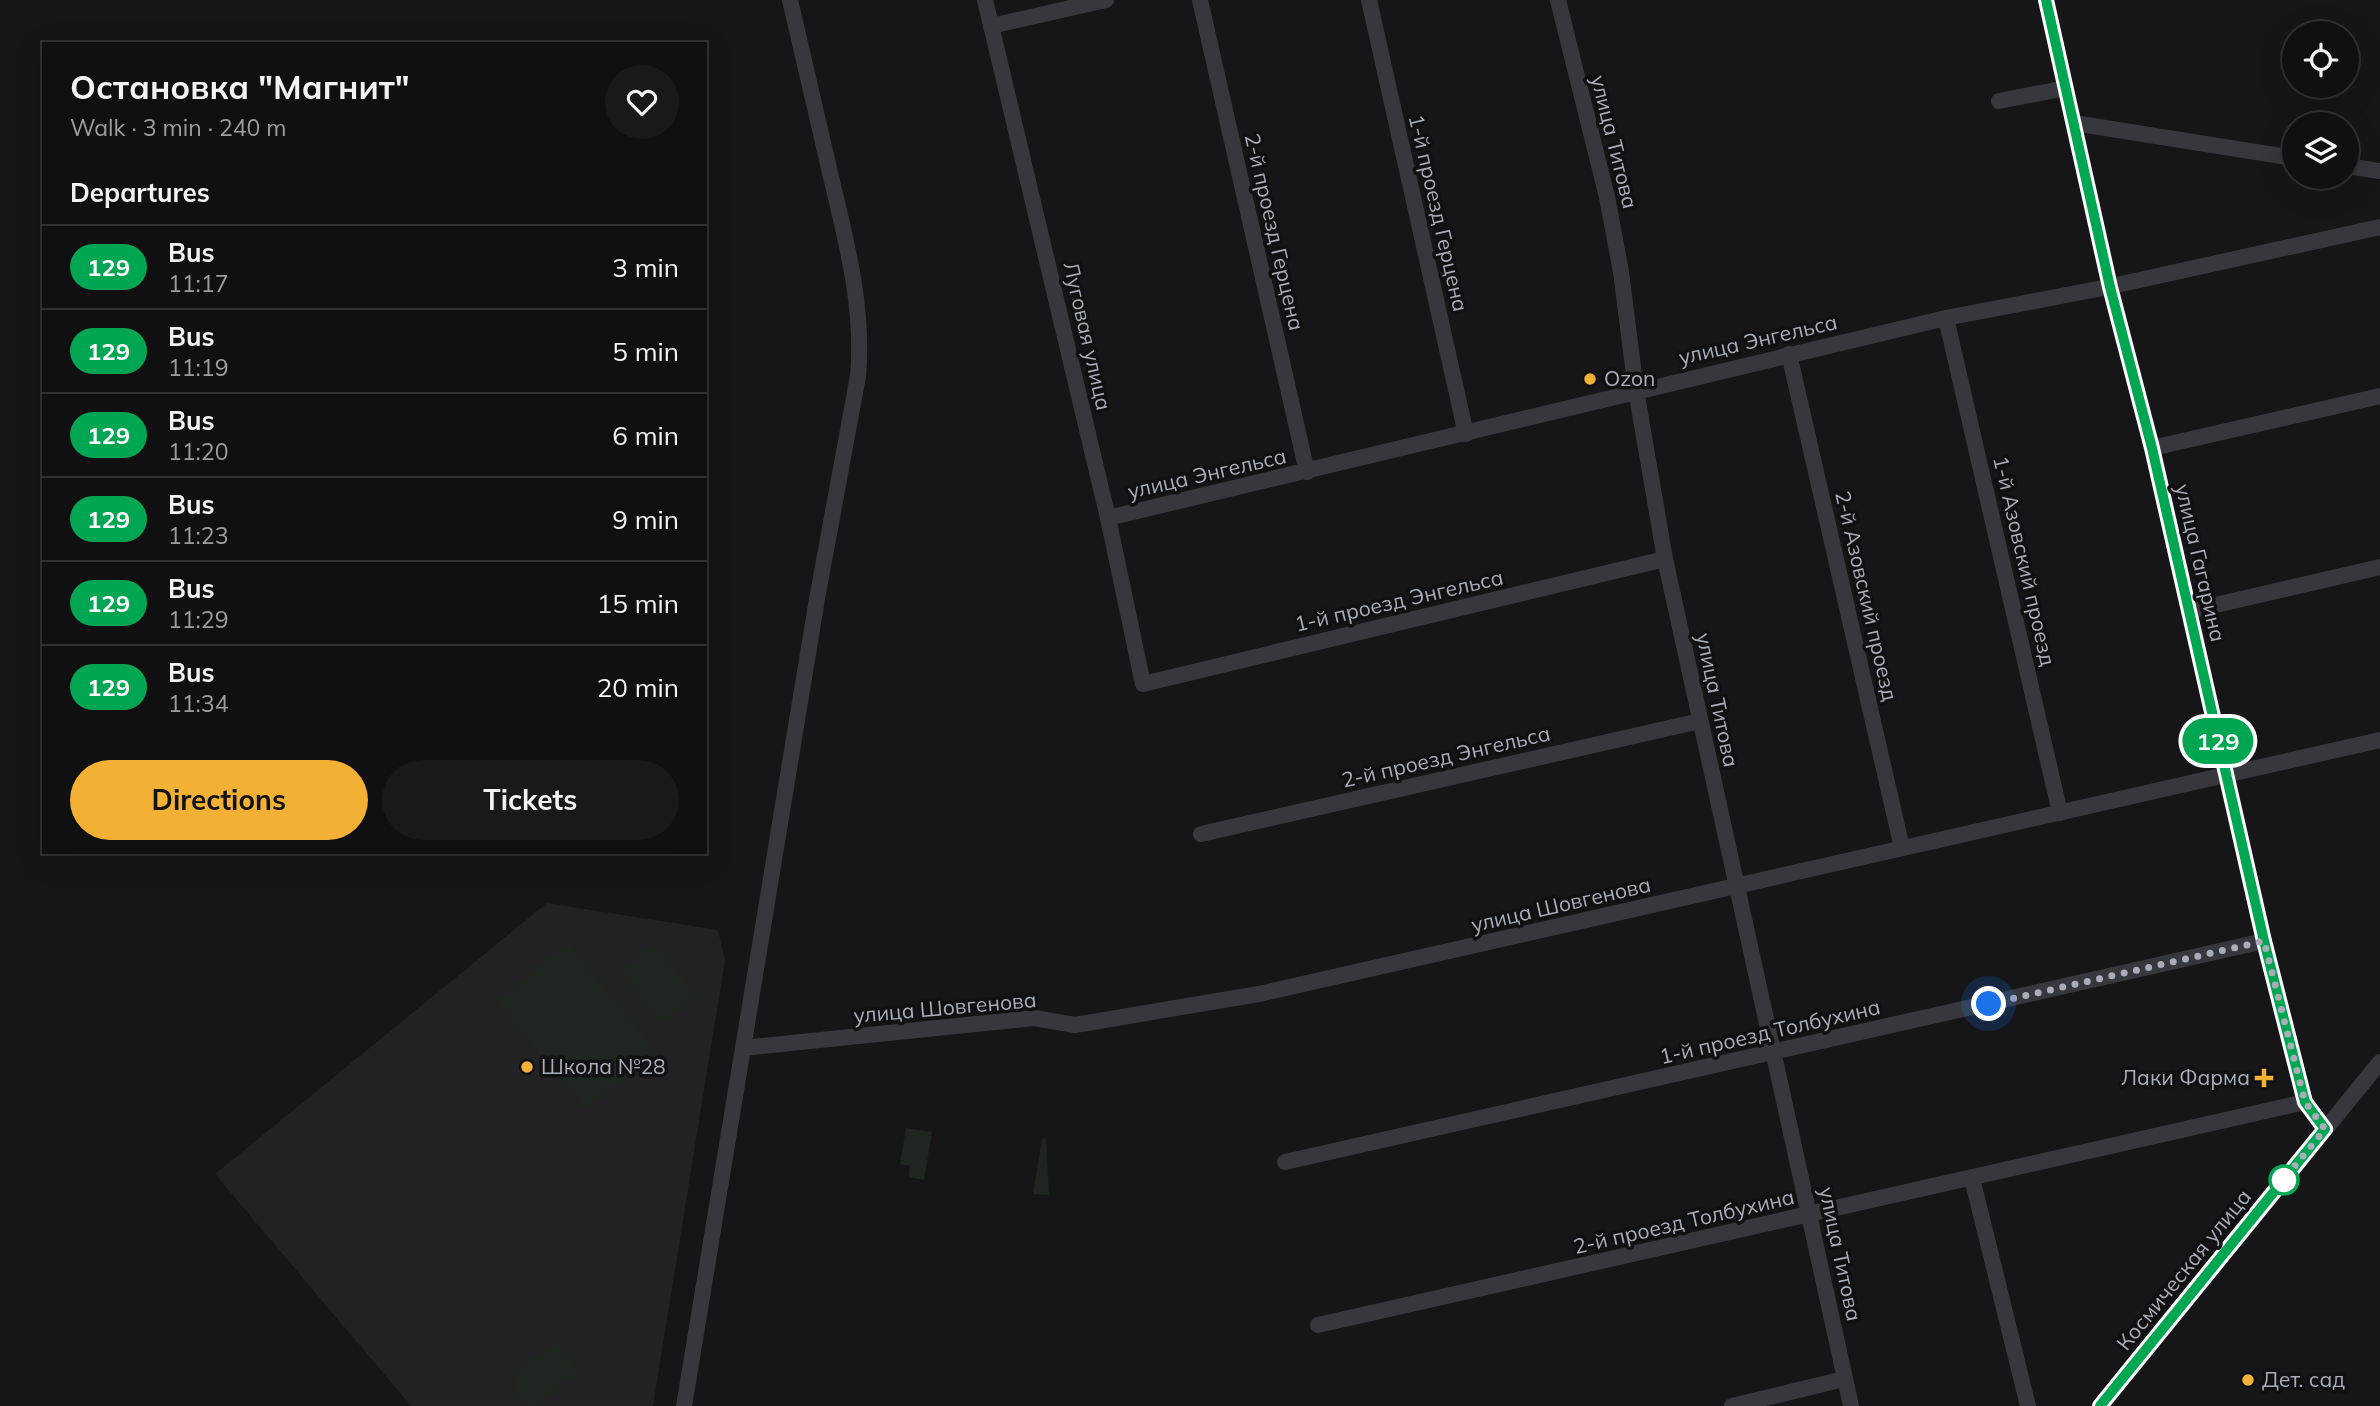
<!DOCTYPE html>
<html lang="en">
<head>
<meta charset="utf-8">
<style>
  :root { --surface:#101012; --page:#19191b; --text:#f1f3f6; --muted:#9c9d9f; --line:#303032; --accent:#f2b134 }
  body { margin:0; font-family:Mulish,sans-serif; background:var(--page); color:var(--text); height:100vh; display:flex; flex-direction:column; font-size:26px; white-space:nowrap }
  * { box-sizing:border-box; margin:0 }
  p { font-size:23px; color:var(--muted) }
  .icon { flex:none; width:38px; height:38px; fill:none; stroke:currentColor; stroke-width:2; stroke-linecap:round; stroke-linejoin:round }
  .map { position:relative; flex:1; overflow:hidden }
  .drawer { position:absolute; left:42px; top:42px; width:665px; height:812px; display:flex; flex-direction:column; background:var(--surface); border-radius:0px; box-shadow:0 7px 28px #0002,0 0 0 2px var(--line) }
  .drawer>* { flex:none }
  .badge { padding:0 14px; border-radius:23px; font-size:24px; line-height:46px }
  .tools { position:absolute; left:2282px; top:21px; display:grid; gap:14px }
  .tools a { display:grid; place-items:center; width:77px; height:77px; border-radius:50%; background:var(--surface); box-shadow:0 7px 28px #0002,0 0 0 2px var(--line); font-size:35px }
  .you { position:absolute; width:35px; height:35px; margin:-18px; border:5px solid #fff; border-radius:50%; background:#1a73e8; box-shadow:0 0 0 10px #1a73e833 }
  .map>.badge { position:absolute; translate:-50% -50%; box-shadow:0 0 0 4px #fff }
  h2 { padding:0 28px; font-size:26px; line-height:63px }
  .round { display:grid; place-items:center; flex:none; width:74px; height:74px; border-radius:37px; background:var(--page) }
  .head { display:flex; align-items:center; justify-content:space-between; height:119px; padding:0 28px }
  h1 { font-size:33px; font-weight:700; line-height:52px }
  .action { display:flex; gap:14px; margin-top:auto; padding:14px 28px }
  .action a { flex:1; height:80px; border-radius:42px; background:var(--accent); color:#111; font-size:28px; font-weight:700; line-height:80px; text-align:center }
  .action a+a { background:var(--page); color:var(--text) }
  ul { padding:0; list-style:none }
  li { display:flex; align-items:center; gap:21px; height:84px; padding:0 28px; border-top:2px solid var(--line) }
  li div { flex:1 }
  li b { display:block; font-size:26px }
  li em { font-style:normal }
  li .badge { min-width:77px; font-weight:700; text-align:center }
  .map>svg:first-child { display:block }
  .built { fill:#222225 }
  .green { fill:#1e261f }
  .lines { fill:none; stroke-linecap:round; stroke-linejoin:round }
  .minor { stroke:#37383d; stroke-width:16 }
  .line-casing { stroke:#fff; stroke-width:16 }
  .line { stroke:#00a651; stroke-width:10 }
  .walk { stroke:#a8adb8; stroke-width:7; stroke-dasharray:0 12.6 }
  .poi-dot { fill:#f2b134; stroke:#111113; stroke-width:2.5 }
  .stop-dot { fill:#fff; stroke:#00a651; stroke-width:3.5 }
  .labels { text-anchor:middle; stroke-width:7; stroke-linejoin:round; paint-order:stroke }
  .street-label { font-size:21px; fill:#a8adb8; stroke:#111113 }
  .poi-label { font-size:21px; fill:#a8adb8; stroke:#111113; text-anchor:start }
</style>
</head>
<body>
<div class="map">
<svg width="2380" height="1406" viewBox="0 0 2380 1406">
  <rect width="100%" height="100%" fill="#161618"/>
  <polygon class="built" points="547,903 718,930 725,960 653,1406 411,1406 215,1174"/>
  <g class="green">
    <polygon points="567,942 657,1051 587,1109 496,1001"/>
    <polygon points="654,943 697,995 663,1024 619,972"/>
    <polygon points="906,1128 932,1132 924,1180 909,1177 910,1166 900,1164"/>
    <polygon points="1046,1138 1049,1195 1033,1194 1042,1139"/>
    <polygon points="555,1341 579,1371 535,1406 528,1406 514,1388 515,1373"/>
  </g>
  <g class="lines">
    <g class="minor">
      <polyline points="985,0 1108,518 1143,684 1665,559"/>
      <polyline points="1200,0 1307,472"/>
      <polyline points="1369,0 1466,434"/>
      <polyline points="1558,0 1607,197 1621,272 1636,390 1665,559 1851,1406"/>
      <polyline points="2046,0 2110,287 2152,448 2264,941 2305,1102 2325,1129"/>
      <polyline points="991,26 1106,0"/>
      <polyline points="1999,101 2066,88"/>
      <polyline points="2074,123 2294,158"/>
      <polyline points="2347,166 2380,171"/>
      <polyline points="1946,318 2060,813"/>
      <polyline points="1789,354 1902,848"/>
      <polyline points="2152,448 2380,396"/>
      <polyline points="1108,518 1946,318 2103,288 2380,227"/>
      <polyline points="2190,611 2380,567"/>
      <polyline points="1201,834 1700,721"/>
      <polyline points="743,1048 1034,1018 1075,1025 1259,994 2380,740"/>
      <polyline points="1285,1162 2264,941"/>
      <polyline points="1972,1178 2028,1406"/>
      <polyline points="1318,1325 2305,1102"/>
      <path d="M684,1406L817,599L858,376C864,308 847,244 831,177C817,118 804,59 790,0"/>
      <polyline points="1732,1406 1844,1379"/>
      <polyline points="2100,1406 2380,1062"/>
    </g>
  </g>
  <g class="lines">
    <g class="line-casing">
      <polyline id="line" points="2046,0 2110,287 2152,448 2264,941 2305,1102 2325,1129 2100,1406"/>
    </g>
    <use href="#line" class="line"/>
    <polyline class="walk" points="1989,1004 2264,941 2305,1102 2325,1129 2280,1184 2284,1180"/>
  </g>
  <g class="poi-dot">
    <circle cx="1590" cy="379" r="7"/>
    <circle cx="527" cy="1067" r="7"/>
    <path d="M2260.5 1067.5h7v7h7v7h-7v7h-7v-7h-7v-7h7z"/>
    <circle cx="2248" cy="1380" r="7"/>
  </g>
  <circle class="stop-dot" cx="2284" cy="1180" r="14"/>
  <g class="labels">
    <g class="street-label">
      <text transform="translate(1614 142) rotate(76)" y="7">улица Титова</text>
      <text transform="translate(1438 213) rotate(77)" y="7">1-й проезд Герцена</text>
      <text transform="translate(1274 232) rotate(77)" y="7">2-й проезд Герцена</text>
      <text transform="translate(1087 336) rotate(77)" y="7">Луговая улица</text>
      <text transform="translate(1758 340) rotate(-13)" y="7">улица Энгельса</text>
      <text transform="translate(1207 474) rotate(-13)" y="7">улица Энгельса</text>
      <text transform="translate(2024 561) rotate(77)" y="7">1-й Азовский проезд</text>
      <text transform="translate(2200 563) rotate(77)" y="7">улица Гагарина</text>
      <text transform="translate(1866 596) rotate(77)" y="7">2-й Азовский проезд</text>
      <text transform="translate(1399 601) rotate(-13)" y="7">1-й проезд Энгельса</text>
      <text transform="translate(1717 700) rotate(78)" y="7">улица Титова</text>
      <text transform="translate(1446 757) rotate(-13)" y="7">2-й проезд Энгельса</text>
      <text transform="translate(1561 905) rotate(-13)" y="7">улица Шовгенова</text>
      <text transform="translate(945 1008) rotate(-5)" y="7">улица Шовгенова</text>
      <text transform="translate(1770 1032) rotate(-13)" y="7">1-й проезд Толбухина</text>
      <text transform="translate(1684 1222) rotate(-13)" y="7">2-й проезд Толбухина</text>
      <text transform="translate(1840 1254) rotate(78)" y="7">улица Титова</text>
      <text transform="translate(2184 1270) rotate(-51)" y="7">Космическая улица</text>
    </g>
    <g class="poi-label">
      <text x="1604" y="386">Ozon</text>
      <text x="541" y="1074">Школа №28</text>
      <text x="2250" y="1085" text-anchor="end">Лаки Фарма</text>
      <text x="2262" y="1387">Дет. сад</text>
    </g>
  </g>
</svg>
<div class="tools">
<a><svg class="icon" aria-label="locate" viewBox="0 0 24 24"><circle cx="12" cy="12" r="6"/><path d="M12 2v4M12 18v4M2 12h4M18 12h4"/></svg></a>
<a><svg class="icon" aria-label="layers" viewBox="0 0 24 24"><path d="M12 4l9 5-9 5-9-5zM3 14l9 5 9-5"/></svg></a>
</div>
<div class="you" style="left:1989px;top:1004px"></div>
<b class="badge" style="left:2218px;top:741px;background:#00a651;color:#fff">129</b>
<section class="drawer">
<div class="head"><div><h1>Остановка &quot;Магнит&quot;</h1><p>Walk · 3 min · 240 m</p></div><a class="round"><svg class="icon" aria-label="heart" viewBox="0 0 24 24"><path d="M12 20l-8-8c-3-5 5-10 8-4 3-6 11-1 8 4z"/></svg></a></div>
<h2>Departures</h2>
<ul>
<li><span class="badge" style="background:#00a651;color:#fff">129</span><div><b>Bus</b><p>11:17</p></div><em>3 min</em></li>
<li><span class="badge" style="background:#00a651;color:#fff">129</span><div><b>Bus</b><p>11:19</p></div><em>5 min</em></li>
<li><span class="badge" style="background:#00a651;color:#fff">129</span><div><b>Bus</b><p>11:20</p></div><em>6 min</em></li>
<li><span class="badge" style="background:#00a651;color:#fff">129</span><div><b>Bus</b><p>11:23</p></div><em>9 min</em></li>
<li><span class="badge" style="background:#00a651;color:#fff">129</span><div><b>Bus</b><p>11:29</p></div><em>15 min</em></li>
<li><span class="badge" style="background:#00a651;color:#fff">129</span><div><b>Bus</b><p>11:34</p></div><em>20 min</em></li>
</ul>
<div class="action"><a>Directions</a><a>Tickets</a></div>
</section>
</div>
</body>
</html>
